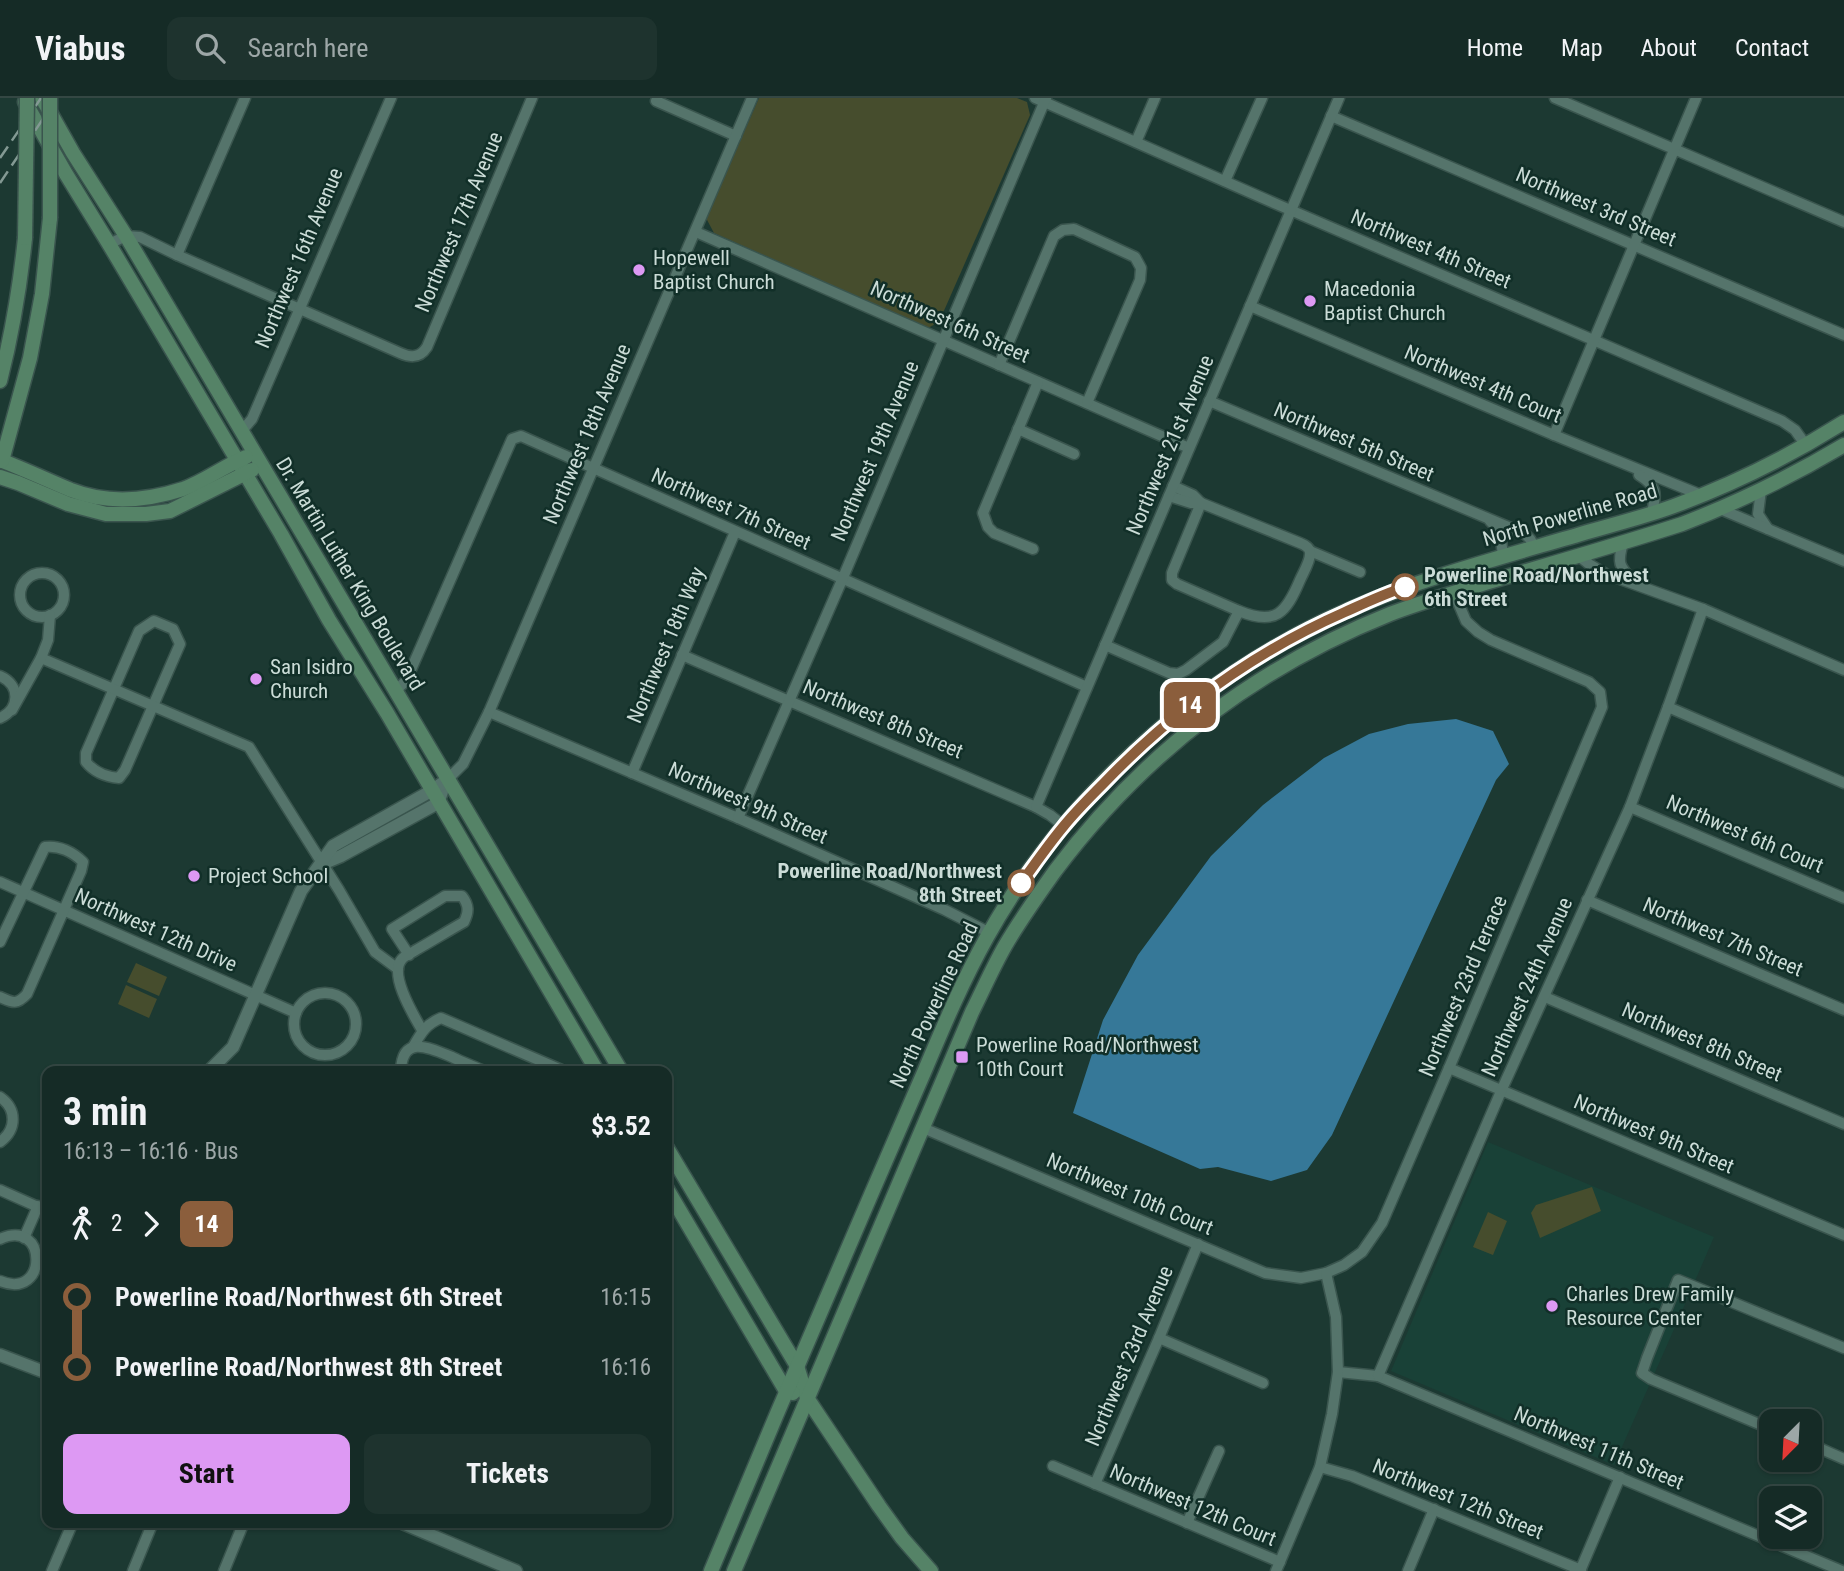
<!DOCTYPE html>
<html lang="en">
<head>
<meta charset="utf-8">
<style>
  :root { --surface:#152b26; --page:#1e332e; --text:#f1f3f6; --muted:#9da7a7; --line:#344743; --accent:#dd99f3 }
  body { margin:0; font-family:"Roboto Condensed",sans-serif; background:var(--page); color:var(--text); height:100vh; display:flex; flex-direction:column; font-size:26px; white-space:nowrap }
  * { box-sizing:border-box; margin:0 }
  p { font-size:23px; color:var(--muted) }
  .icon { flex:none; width:38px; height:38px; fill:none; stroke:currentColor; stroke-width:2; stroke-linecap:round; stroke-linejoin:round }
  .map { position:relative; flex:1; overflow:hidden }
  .sheet { position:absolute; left:42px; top:968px; width:630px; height:462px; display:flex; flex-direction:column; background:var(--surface); border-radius:14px; box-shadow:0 2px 5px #0004,0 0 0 2px var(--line) }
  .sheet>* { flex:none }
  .badge { padding:0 14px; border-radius:10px; font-size:24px; line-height:46px }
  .needle { width:46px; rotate:204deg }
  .fabs { position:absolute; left:1759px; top:1311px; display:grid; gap:14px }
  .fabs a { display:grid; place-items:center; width:63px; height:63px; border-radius:14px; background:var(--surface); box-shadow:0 2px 5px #0004,0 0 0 2px var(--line); font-size:35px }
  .map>.badge { position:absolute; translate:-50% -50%; box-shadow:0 0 0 4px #fff }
  .legs { display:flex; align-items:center; gap:10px; height:77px; padding:0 21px; font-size:23px }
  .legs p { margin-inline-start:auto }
  .summary { display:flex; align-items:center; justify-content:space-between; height:119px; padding:0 21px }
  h1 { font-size:38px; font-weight:700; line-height:52px }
  .button { display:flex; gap:14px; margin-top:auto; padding:14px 21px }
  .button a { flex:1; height:80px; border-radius:14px; background:var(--accent); color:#111; font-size:28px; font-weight:700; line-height:80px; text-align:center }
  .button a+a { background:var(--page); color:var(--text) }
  ul { padding:0 21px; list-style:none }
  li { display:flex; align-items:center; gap:24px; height:70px; font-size:26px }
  li i { display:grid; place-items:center; width:10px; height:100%; margin:0 9px; background:currentColor }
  li i::after { content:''; width:18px; height:18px; margin:-9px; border:5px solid; border-radius:50%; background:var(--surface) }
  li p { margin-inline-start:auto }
  li:first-child i { background:linear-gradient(#0000 50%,currentColor 0) }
  li:last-child i { background:linear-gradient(currentColor 50%,#0000 0) }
  header { display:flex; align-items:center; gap:42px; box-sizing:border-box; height:98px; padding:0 35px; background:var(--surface); border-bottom:2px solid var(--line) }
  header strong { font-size:33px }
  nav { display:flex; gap:38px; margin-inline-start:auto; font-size:24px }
  .search { width:490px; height:63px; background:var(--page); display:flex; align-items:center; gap:18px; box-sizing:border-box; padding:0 24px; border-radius:14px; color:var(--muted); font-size:26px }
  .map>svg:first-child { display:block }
  .built { fill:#194137 }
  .green { fill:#464d2d }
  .water { fill:#367898 }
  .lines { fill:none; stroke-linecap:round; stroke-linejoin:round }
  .minor-casing { stroke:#3a554e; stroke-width:13 }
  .tertiary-casing { stroke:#3a554e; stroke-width:15 }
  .secondary-casing { stroke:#3a554e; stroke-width:17 }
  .minor { stroke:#55746b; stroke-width:10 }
  .tertiary { stroke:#55746b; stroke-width:12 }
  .secondary { stroke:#558367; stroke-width:14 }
  .rail { stroke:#839993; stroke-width:2.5; stroke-dasharray:14 7; stroke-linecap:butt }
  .secondary-bridge-casing { stroke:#3a554e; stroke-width:17; stroke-linecap:butt }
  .secondary-bridge { stroke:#558367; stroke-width:14 }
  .line-1-casing { stroke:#fff; stroke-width:16 }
  .line-1 { stroke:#8b5e3c; stroke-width:10 }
  .poi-dot { fill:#dd99f3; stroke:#112f28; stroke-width:2.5 }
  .stop-1-dot { fill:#fff; stroke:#8b5e3c; stroke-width:3.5 }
  .labels { text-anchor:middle; stroke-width:5; stroke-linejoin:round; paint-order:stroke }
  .street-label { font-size:21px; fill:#cbdcd7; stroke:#112f28 }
  .poi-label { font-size:21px; fill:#cbdcd7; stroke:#112f28; text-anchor:start }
  .stop-label { font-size:21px; font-weight:bold; fill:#cbdcd7; stroke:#112f28; text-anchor:start }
</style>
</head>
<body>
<header>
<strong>Viabus</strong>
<div class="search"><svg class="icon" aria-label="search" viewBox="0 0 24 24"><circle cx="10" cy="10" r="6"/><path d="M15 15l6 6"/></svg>Search here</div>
<nav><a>Home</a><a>Map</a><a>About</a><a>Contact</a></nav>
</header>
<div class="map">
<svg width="1844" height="1473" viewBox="0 0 1844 1473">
  <rect width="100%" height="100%" fill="#1c3932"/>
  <polygon class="built" points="1488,1044 1714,1139 1679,1220 1614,1367 1391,1273"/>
  <g class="green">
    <polygon points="759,0 1017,0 1027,4 1030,17 939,224 928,230 714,135 706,120"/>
    <polygon points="136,865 167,879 159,898 127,884"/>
    <polygon points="126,887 157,901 149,920 118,906"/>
    <polygon points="1592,1089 1601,1113 1540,1140 1531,1115 1536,1107"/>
    <polygon points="1488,1114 1507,1123 1493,1157 1473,1149"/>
  </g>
  <polygon class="water" points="1456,621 1493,633 1509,666 1496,682 1332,1037 1307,1072 1271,1083 1218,1069 1200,1071 1073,1015 1103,922 1138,857 1211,758 1263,707 1324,660 1369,636 1408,626"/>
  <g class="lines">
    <g class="minor-casing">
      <g id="minor">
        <polyline points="1035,0 1281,108 1782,323 1795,332 1805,346"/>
        <polyline points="1555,0 1844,124"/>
        <polyline points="656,3 736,38"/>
        <polyline points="1331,18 1844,237"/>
        <polyline points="1136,44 1155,0"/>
        <polyline points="1225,83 1262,0"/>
        <polyline points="696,134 1189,350"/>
        <path d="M109,146L126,138L140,139L177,157L400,255C411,260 420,260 427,249L532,0"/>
        <polyline points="177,157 245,0"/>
        <polyline points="1250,208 1554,337 1701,397"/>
        <polyline points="999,267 1054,138 1063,132 1074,131 1135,159 1141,170 1140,182 1087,305"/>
        <polyline points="1209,303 1525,436 1530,441 1535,450"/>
        <polyline points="1018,331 1074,356"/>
        <polyline points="241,334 252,321 391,0"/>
        <polyline points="1554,337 1696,0"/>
        <path d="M1639,377C1658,389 1656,395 1652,415"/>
        <polyline points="1173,388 1193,397 1201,405"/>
        <polyline points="1761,392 1758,416 1768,431"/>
        <polyline points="1201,405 1172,475 1172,482 1177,486 1239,513"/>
        <polyline points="1720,411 1844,463"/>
        <polyline points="1490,423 1500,433 1503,458"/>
        <path d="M1623,445C1617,465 1619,468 1633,483"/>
        <polyline points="1033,451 994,435 988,429 983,415 1038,284"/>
        <polyline points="1310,453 1360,474"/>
        <polyline points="1579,458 1589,466 1606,476 1703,511 1844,572"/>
        <circle cx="42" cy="497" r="22"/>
        <path d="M154,523L173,531L180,546L125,672L119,680C107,679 94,674 86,664V655L139,533Z"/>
        <path d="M1105,547L1169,575L1178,576L1186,572L1223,544L1239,513C1276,528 1286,515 1300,482C1303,475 1310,464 1310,456C1311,450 1305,447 1300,445L1201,405H1191L1169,398"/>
        <polyline points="682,557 1036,709 1050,717 1064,728"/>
        <polyline points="41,560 249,649 339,792 375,854 398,871"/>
        <path d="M0,578C21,587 20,611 0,620"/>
        <polyline points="395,593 406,583 512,341 521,338 1087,589"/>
        <polyline points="1668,609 1844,685"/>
        <polyline points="12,612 41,560 48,542 50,517"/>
        <polyline points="489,614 738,720 945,812 990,835"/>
        <polyline points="632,675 735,434"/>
        <polyline points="447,682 463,666 489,614 752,0"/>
        <polyline points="1036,709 1339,0"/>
        <polyline points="1630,709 1844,800"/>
        <polyline points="738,720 842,482 1046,0"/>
        <polyline points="0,784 296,915"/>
        <polyline points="1587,802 1844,912"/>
        <path d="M0,844L45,749C59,747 73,754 83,764L81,773L27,896C17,907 13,905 0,899"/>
        <path d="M409,857L392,831L445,798H462C469,807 469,814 464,824C448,833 432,843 416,852C412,855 405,857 402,861C388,876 414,918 422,932"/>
        <circle cx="325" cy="926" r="31"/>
        <polyline points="1545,899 1844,1026"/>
        <path d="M413,949C421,935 426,926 441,920L564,973"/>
        <polyline points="1449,970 1844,1137"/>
        <path d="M401,973C402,936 430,950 452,959C462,964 473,968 484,973"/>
        <path d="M0,999C17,1011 17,1031 0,1044"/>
        <polyline points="923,1030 1265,1175 1301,1180 1326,1175 1344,1167 1362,1154 1382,1125 1449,970 1602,609 1600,594 1589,584 1491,542 1478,534 1466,523 1454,495"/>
        <polyline points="0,1092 47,1113"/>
        <polyline points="24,1140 38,1108"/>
        <path d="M0,1141C48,1119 49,1203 0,1183"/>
        <polyline points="1159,1240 1263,1285"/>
        <polyline points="1338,1274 1378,1278 1842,1473"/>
        <polyline points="1378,1278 1502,991 1630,709 1668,609 1703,511"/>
        <polyline points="1771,1331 1651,1281 1642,1275 1647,1260 1678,1182 1844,1250"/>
        <polyline points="1810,1346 1844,1361"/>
        <polyline points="1053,1368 1280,1464"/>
        <polyline points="1320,1369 1352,1378 1581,1472"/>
        <polyline points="1095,1386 1159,1240 1198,1146"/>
        <polyline points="1187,1425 1219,1353"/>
        <polyline points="52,1473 73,1424"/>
        <polyline points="133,1473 153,1424"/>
        <polyline points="224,1473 244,1424"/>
        <polyline points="1276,1473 1320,1369 1332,1316 1338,1274 1336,1219 1326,1175"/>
        <polyline points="1408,1473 1434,1411"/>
        <polyline points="1580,1473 1620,1379"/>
      </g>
    </g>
    <g class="tertiary-casing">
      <g id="tertiary">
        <polyline points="322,766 341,758 438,705 442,694"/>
        <polyline points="209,973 233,949 301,793 333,748 431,693 447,682"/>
        <polyline points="0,1257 47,1275"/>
        <polyline points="400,1424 516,1473"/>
      </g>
    </g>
    <g class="secondary-casing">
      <g id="secondary">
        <polyline points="42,0 73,55 126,138 621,973"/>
        <polyline points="25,4 66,76 109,146 281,436 329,522 387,615 597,973"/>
        <path d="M0,283C12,236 20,188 25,140"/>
        <path d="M0,362C24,371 47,382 71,392C107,406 146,403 183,391C205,383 224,368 246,359"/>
        <polyline points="2,363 30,260 42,196 50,120"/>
        <polyline points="0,379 18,385 68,406 106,416 146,416 170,413 252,372"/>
        <polyline points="667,1050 797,1268 807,1300 879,1408 902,1440 931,1473"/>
        <polyline points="667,1091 786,1293 793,1295"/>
        <path d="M711,1473C763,1348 816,1223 870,1099C888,1057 906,1015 925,972C944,927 963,882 987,839C1061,706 1185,591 1322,524C1407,483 1500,460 1591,433C1619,425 1647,418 1674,408C1734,386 1790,358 1844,324"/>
        <path d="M734,1473L972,914C983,892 993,869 1005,848C1020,822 1038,797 1055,773C1142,657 1255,570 1390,516C1421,504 1454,495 1485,485C1551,466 1617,447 1682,426C1739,404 1792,378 1844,347"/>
      </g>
    </g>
    <use href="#minor" class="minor"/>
    <use href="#tertiary" class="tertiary"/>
    <use href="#secondary" class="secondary"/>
    <g class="rail">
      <polyline points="0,60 41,0"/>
      <polyline points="0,85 57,0"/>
    </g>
    <g class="secondary-bridge-casing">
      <g id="secondary-bridge">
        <polyline points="50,120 50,0"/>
        <polyline points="25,140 27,0"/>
      </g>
    </g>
    <use href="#secondary-bridge" class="secondary-bridge"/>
  </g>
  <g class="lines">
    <g class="line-1-casing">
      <path id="line-1" d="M1021,785C1035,766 1048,747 1063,729C1075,714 1089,700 1103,686C1172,614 1254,554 1345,514C1365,505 1384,496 1405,489"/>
    </g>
    <use href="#line-1" class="line-1"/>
  </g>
  <g class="poi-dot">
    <circle cx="639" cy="172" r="7"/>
    <circle cx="1310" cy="203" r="7"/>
    <circle cx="256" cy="581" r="7"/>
    <circle cx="194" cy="778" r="7"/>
    <rect x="955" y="952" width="14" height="14" rx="3.5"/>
    <circle cx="1552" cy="1208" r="7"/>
  </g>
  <g class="stop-1-dot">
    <circle cx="1405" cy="489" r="12"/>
    <circle cx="1021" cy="785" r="12"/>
  </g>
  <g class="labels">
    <g class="street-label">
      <text transform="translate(1596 109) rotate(23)" y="7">Northwest 3rd Street</text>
      <text transform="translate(459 124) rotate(-67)" y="7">Northwest 17th Avenue</text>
      <text transform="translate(1431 151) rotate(23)" y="7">Northwest 4th Street</text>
      <text transform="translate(299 160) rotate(-67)" y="7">Northwest 16th Avenue</text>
      <text transform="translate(950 224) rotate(24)" y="7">Northwest 6th Street</text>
      <text transform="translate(1483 286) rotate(23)" y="7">Northwest 4th Court</text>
      <text transform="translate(587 336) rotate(-67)" y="7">Northwest 18th Avenue</text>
      <text transform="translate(1354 344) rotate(23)" y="7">Northwest 5th Street</text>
      <text transform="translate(1170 347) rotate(-67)" y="7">Northwest 21st Avenue</text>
      <text transform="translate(875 353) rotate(-67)" y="7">Northwest 19th Avenue</text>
      <text transform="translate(731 411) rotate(24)" y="7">Northwest 7th Street</text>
      <text transform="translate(1570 417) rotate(-16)" y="7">North Powerline Road</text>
      <text transform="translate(350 476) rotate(59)" y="7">Dr. Martin Luther King Boulevard</text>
      <text transform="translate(666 547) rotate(-67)" y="7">Northwest 18th Way</text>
      <text transform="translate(883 621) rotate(23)" y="7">Northwest 8th Street</text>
      <text transform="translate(748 705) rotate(24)" y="7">Northwest 9th Street</text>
      <text transform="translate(1745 736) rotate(23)" y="7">Northwest 6th Court</text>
      <text transform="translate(156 832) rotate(24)" y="7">Northwest 12th Drive</text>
      <text transform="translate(1723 839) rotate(23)" y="7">Northwest 7th Street</text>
      <text transform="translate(1463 888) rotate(-67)" y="7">Northwest 23rd Terrace</text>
      <text transform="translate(1527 889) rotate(-66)" y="7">Northwest 24th Avenue</text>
      <text transform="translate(934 907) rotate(-65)" y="7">North Powerline Road</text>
      <text transform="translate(1702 944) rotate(23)" y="7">Northwest 8th Street</text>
      <text transform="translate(1654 1036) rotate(23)" y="7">Northwest 9th Street</text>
      <text transform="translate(1130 1096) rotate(23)" y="7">Northwest 10th Court</text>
      <text transform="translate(1129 1258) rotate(-67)" y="7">Northwest 23rd Avenue</text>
      <text transform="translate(1599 1350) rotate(23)" y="7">Northwest 11th Street</text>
      <text transform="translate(1458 1401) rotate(22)" y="7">Northwest 12th Street</text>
      <text transform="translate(1193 1407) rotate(23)" y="7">Northwest 12th Court</text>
    </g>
    <g class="poi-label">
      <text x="653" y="167">Hopewell<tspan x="653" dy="24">Baptist Church</tspan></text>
      <text x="1324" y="198">Macedonia<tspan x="1324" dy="24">Baptist Church</tspan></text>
      <text x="270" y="576">San Isidro<tspan x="270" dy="24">Church</tspan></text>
      <text x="208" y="785">Project School</text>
      <text x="976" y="954">Powerline Road/Northwest<tspan x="976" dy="24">10th Court</tspan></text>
      <text x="1566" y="1203">Charles Drew Family<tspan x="1566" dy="24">Resource Center</tspan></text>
    </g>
    <g class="stop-label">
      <text x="1424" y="484">Powerline Road/Northwest<tspan x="1424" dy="24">6th Street</tspan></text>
      <text x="1002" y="780" text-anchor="end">Powerline Road/Northwest<tspan x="1002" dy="24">8th Street</tspan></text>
    </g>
  </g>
</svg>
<div class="fabs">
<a><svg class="needle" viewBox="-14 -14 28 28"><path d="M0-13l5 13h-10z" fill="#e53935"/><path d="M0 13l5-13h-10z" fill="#9da7a7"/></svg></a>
<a><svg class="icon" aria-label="layers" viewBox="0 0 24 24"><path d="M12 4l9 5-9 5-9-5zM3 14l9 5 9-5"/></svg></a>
</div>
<b class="badge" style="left:1190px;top:607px;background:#8b5e3c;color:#fff">14</b>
<section class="sheet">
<div class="summary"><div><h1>3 min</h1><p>16:13 – 16:16 · Bus</p></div><b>$3.52</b></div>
<div class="legs"><svg class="icon" aria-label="walk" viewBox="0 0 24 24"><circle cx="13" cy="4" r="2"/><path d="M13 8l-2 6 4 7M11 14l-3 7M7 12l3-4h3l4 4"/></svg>2<svg class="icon" aria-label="forward" viewBox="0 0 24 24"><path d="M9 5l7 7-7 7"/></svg><b class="badge" style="background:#8b5e3c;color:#fff">14</b></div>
<ul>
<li><i style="color:#8b5e3c"></i><b>Powerline Road/Northwest 6th Street</b><p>16:15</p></li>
<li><i style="color:#8b5e3c"></i><b>Powerline Road/Northwest 8th Street</b><p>16:16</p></li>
</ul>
<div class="button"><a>Start</a><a>Tickets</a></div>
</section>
</div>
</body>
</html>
